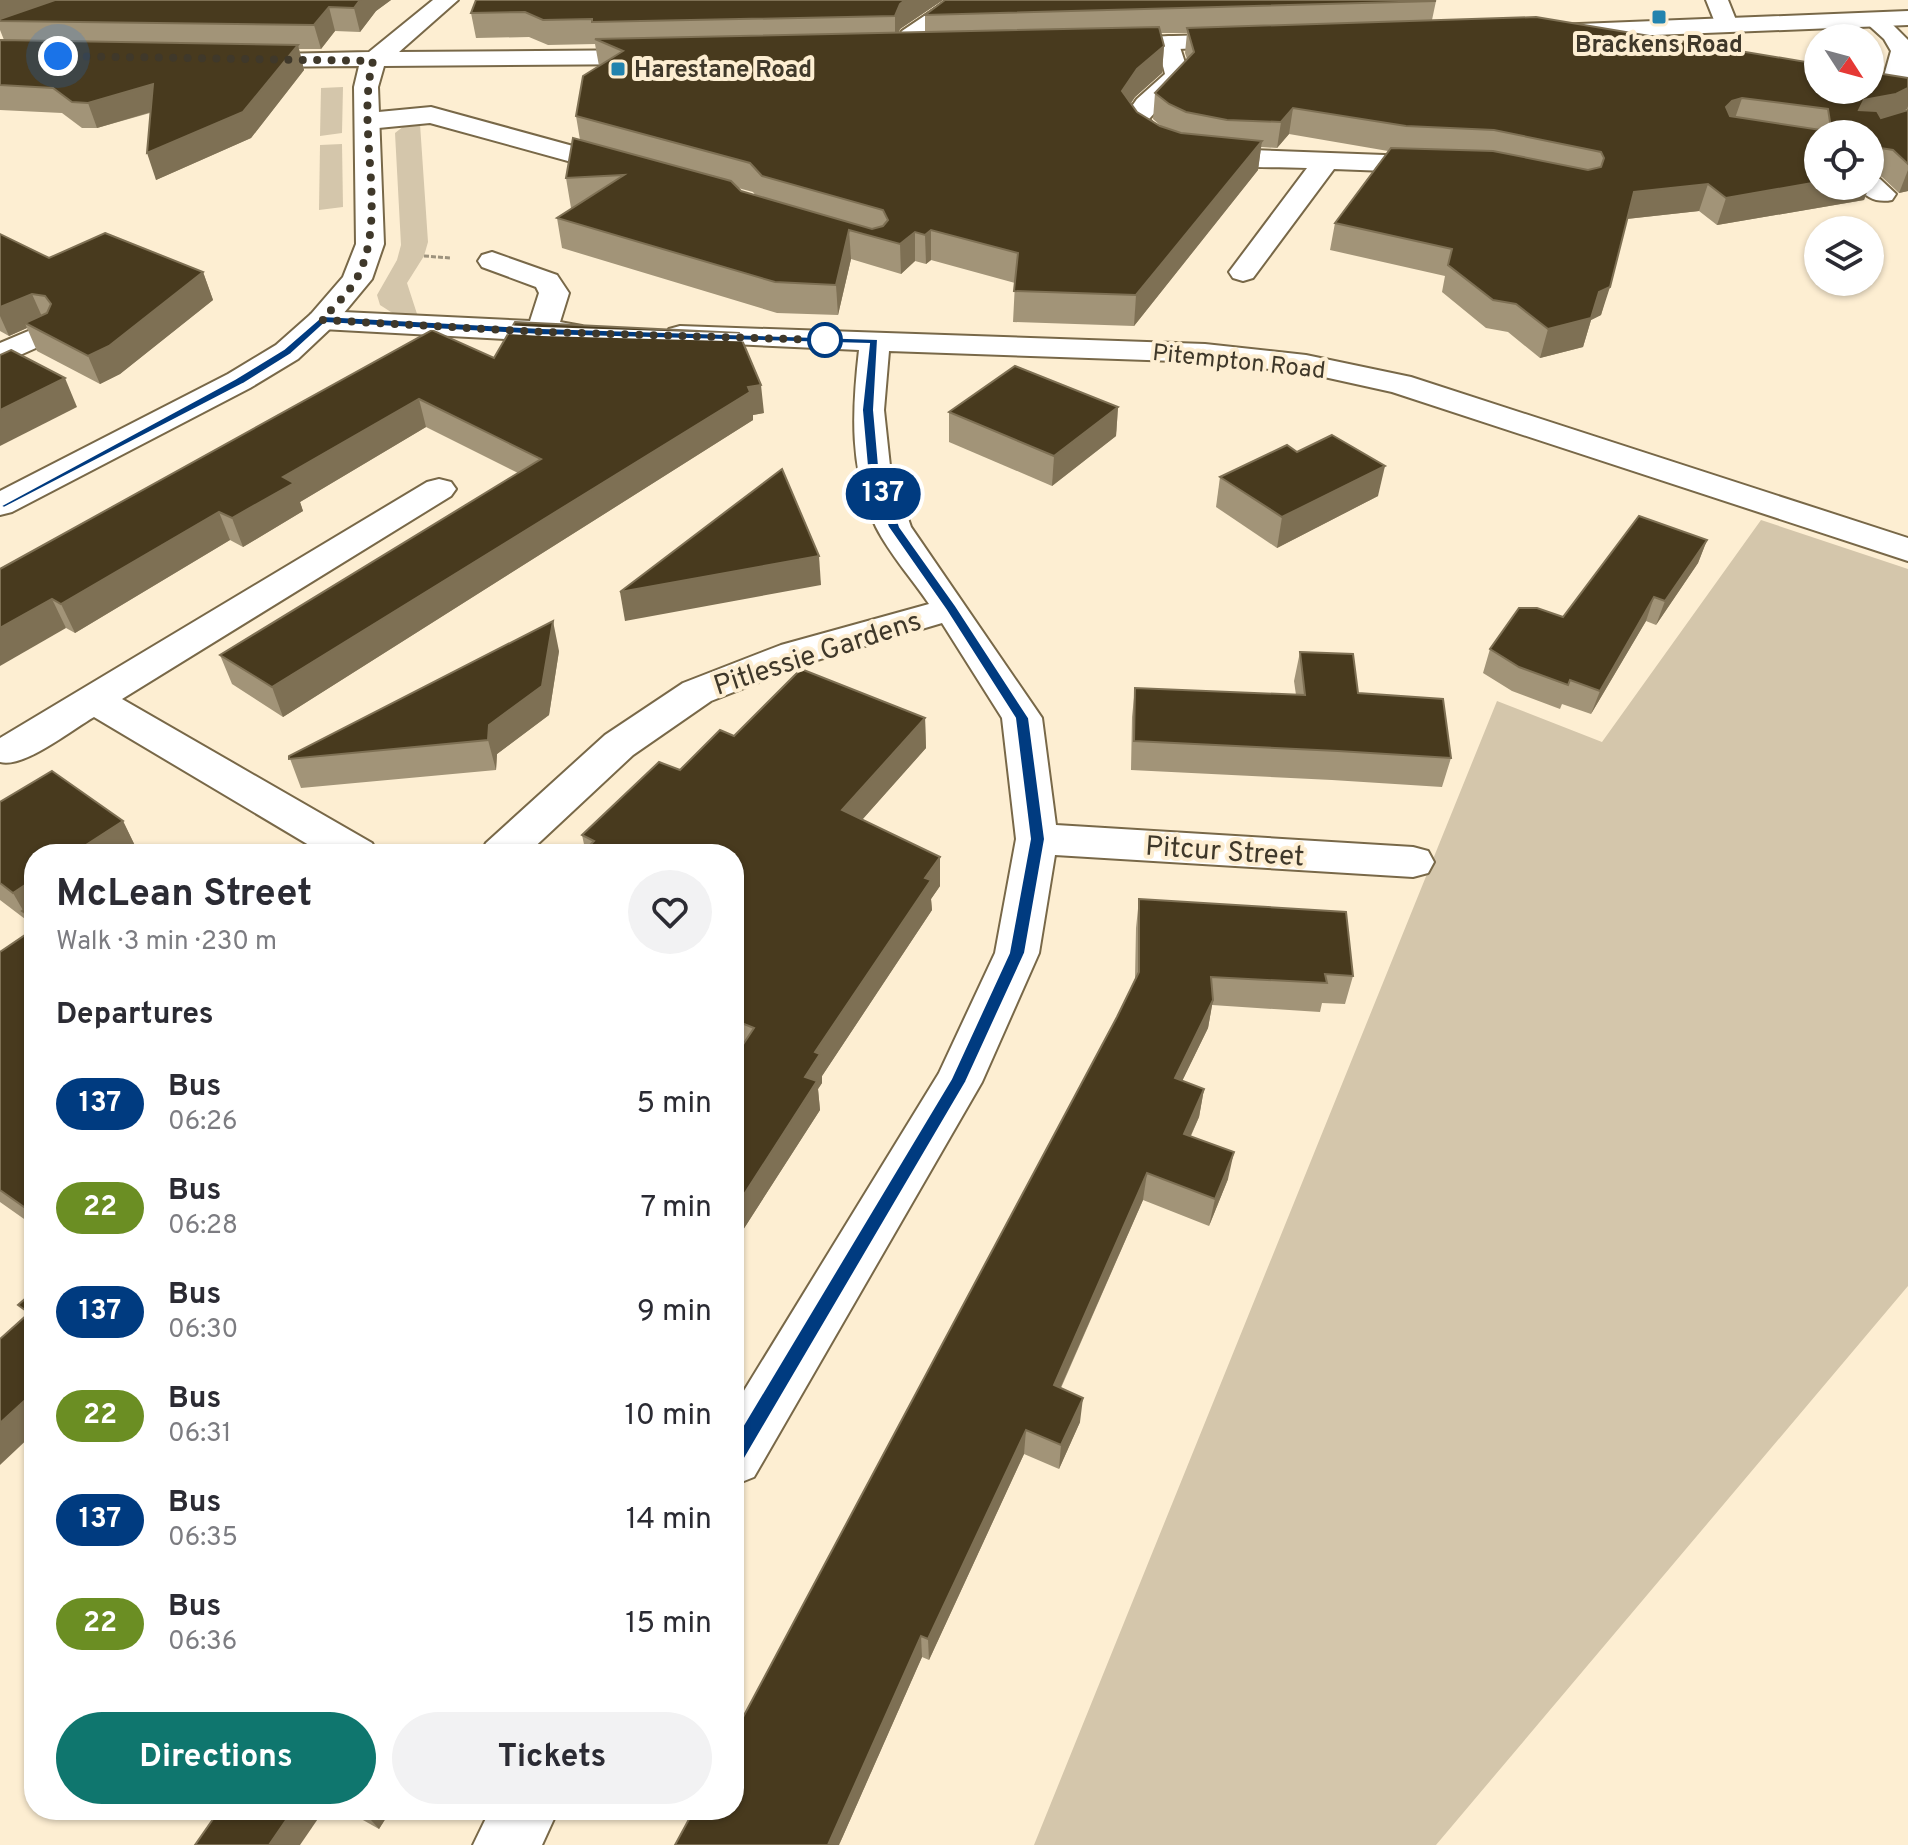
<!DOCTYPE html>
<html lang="en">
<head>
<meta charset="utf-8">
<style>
  :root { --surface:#fff; --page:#f2f2f3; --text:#2b2b33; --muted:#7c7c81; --accent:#0f766e }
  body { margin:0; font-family:Overpass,sans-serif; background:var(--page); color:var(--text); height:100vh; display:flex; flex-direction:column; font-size:30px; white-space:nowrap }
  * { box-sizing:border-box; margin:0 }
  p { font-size:26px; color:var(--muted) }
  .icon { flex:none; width:44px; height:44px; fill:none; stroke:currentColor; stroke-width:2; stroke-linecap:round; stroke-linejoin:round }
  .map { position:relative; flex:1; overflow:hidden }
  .panel { position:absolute; left:24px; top:844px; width:720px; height:976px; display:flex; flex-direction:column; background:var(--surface); border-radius:32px; box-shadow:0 2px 6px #0004 }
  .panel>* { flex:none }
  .badge { padding:0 16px; border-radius:26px; font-size:28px; line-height:52px }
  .needle { width:52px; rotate:126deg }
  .buttons { position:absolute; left:1804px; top:24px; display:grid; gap:16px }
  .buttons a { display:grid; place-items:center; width:80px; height:80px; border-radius:50%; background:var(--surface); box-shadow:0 2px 6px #0004; font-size:40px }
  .you { position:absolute; width:40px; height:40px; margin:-20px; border:6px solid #fff; border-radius:50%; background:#1a73e8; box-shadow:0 0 0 12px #1a73e833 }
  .map>.badge { position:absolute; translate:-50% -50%; box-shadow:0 0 0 4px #fff }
  h2 { padding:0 32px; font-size:30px; line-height:72px }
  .round { display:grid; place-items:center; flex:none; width:84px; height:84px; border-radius:42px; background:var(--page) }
  .overview { display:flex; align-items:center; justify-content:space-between; height:136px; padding:0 32px }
  h1 { font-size:38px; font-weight:700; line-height:60px }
  .button { display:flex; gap:16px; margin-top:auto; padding:16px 32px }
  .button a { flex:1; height:92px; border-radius:48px; background:var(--accent); color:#fff; font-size:32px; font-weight:700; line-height:92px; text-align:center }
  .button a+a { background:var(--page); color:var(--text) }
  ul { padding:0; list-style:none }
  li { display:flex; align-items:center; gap:24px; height:104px; padding:0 32px }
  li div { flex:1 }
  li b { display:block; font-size:30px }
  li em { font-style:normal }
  li .badge { min-width:88px; font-weight:700; text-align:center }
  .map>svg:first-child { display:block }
  .green { fill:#d4c6ab }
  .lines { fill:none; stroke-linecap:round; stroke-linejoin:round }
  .street-casing { stroke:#786848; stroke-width:4 }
  .secondary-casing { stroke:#786848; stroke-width:4 }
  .path { stroke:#9d927d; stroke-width:3; stroke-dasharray:5 2; stroke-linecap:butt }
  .street { fill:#fff; fill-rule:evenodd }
  .secondary { fill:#fff; fill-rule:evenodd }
  .wall { fill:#a29478; fill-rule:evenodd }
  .shaded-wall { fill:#7e7054 }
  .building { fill:#483a1e; stroke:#7e7054; stroke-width:2; fill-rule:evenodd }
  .line { fill:#003b80; stroke:#fff; stroke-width:2 }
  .walk { stroke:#3f382a; stroke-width:8; stroke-dasharray:0 14.4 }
  .poi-dot { fill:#2283ae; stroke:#fdeed2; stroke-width:3 }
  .stop-dot { fill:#fff; stroke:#003b80; stroke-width:4 }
  .labels { text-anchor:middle; stroke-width:8; stroke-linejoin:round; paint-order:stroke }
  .far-poi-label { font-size:24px; font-weight:bold; fill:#3f382a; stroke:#fdeed2 }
  .far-street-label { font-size:24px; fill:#3f382a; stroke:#fdeed2 }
  .street-label { font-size:28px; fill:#3f382a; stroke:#fdeed2 }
</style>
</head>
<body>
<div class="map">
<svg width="1908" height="1845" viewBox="0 0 1908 1845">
  <rect width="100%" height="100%" fill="#fdeed2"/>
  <g class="green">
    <polygon points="343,87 342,133 320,136 321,88"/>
    <polygon points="420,124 428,242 424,256 407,283 418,317 394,314 380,305 377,295 397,260 401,245 395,133 404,126"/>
    <polygon points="342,144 343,207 319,210 320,145"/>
    <polygon points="1761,520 1908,569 1908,1286 1436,1845 1034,1845 1497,701 1602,742"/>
  </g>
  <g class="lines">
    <g class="street-casing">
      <g id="street">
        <path d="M948,0H974L922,39V50L918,55H902C897,48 897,38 902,31Z"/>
        <polygon points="1706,0 1728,0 1738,25 1734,30 1718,30"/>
        <polygon points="1875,13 1883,15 1908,40 1908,102 1899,100 1884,76 1891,51 1884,39 1863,20 1867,15"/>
        <path d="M1169,36L1177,38L1189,75L1149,119L1159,132L1186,143L1224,149L1438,157L1447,159L1451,165L1447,171L1438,173L1334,169L1253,278L1243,281L1233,278L1229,272L1307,168C1259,166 1184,171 1142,143C1135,138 1129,127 1123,119L1137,99L1165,74L1157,43L1161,38Z"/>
        <polygon points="431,107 635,163 639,169 635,175 626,177 430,123 368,129 359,126 355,121 359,116 368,113"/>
        <path d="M1870,177L1880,179L1896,194L1892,200C1877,203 1866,198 1857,186H1870Z"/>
        <polygon points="492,252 557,275 569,293 560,322 582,326 586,332 582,338 542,341 322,329 311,326 307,320 311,314 322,311 530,321 539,293 536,287 482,267 478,261 482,255"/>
        <polygon points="45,324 56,327 60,333 56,339 0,364 0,343"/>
        <path d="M680,326L1205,344L1306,355L1411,377L1908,538V561L1392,392L1306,373L1205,362L889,351L884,410L890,466L911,527L1042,718L1056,825L1413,847L1428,851L1434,862L1428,873L1413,877L1055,855L1039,953L982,1082L754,1477L734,1485V1407L939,1073L995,953L1016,839L1002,718L942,623L807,663L711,701L633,755L527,854H480L486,843L605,735L683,683L781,645L929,604C912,579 889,553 876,527C849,470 852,411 859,350L669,341L665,335L669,329Z"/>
        <path d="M439,479L451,482L456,489L451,496L122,699L372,843L378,854H324L94,717C73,729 23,769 0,762V738L427,482Z"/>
        <polygon points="490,1810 558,1810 542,1845 473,1845"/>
      </g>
    </g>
    <g class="secondary-casing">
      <g id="secondary">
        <polygon points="433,0 458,0 399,52 658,50 666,52 670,57 666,62 658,64 384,66 378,87 384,244 372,279 333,326 298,359 250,388 12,512 0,515 0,491 228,374 276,345 311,314 343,277 356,244 354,87 359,66 242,67 233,65 230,60 233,55 369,52"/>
        <polygon points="1908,11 1908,25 1554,39 1546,37 1542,32 1546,27 1554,25"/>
        <polygon points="1245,34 1253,36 1257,41 1253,46 1102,52 1094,50 1090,45 1094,40 1102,38"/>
      </g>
    </g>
    <polyline class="path" points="424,256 451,258"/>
    <use href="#street" class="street"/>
    <use href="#secondary" class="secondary"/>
  </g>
  <g class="wall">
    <polygon points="0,0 391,0 376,11 360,32 335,31 321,49 299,49 304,70 251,138 156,180 150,113 97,128 82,128 62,113 0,110 0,40 4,40 0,30"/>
    <path d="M943,0L900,29L899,33L925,32V15L1436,1L1432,20L1908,78V110L1907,109L1901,112L1908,110V191L1899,193L1882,177L1874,175L1864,200L1717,225L1699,211L1627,219L1601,315L1591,320L1583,347L1540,358L1508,332L1486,328L1442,292L1445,276L1330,250L1335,223L1388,151L1289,134L1277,148L1261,147L1258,170L1134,326L1013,322L1015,283L931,260L926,264L915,261L901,274L851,259L838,315L777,313L562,248L557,218L574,208H571L566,178L580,140L576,116L599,66L595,44L548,45L529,37L476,38L471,13ZM1161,33H1187L1185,53L1187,59L1155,93L1153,119L1162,127L1137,112L1131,103L1135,97L1162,73L1164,46ZM738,188L753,192L756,196L741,191Z"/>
    <polygon points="0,234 49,258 203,272 213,300 120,374 100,384 37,351 27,328 9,336 0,331"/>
    <polygon points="494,358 764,413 753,415 753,420 283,717 232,684 220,655 518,473 426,427 300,502 303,511 243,547 230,540 75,633 66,628 0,569"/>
    <polygon points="1118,407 1116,436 1052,486 949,442 949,412"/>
    <polygon points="1297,452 1378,496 1277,548 1216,507 1220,477"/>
    <polygon points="1707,540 1698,563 1656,625 1646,621 1591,714 1562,704 1560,709 1512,691 1483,673 1490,649 1563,617"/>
    <polygon points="559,651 549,715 497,754 496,770 301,788 289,756"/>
    <polygon points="1300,652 1451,758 1442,787 1332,780 1131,770 1132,717 1135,688 1296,695 1294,681"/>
    <polygon points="925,718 926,748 862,820 940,886 931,899 932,910 822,1076 822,1083 818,1089 820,1110 734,1244 734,1058 740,1049 734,1047 734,854 585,849 582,835 734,736"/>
    <polygon points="0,802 123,821 138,852 135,854 34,854 34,1226 0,1202 0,952 33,929 29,922 0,900"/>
    <polygon points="1139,899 1353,976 1345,1004 1322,1003 1320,1012 1212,1005 1208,1028 1182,1081 1204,1089 1199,1117 1191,1136 1228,1179 1209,1226 1143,1200 1061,1388 1080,1422 1059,1469 1024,1454 929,1660 922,1657 839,1845 1117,1017 1135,979 1136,928"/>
    <polygon points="345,1810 391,1810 379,1829"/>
  </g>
  <g class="shaded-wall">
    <polygon points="0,0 71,0 0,21"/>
    <polygon points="360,0 391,0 376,11 360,32 354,8"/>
    <polygon points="905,0 943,0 900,29 895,41 895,16 900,4"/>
    <polygon points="329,7 335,31 321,49 314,25"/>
    <polygon points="298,45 304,70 251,138 156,180 147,153"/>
    <polygon points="1164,46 1162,73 1135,97 1120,119 1122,91 1137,69"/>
    <polygon points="153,84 161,109 97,128 88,103"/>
    <polygon points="1908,88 1908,106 1907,109 1886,120 1859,110 1864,100"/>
    <polygon points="1742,98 1733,124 1726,107 1732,101"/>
    <polygon points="1293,108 1289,134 1277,148 1281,122"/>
    <polygon points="1262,141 1258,170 1134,326 1136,295"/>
    <polygon points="1878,156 1871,174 1875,173 1870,184 1870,158"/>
    <polygon points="1908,170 1908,191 1899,193"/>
    <polygon points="1818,182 1818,186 1869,186 1864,200 1717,225 1726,198"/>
    <polygon points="1708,184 1699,211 1626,219 1634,192"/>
    <polygon points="849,230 851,259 838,315 836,285"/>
    <polygon points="931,230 931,260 926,264 925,235"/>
    <polygon points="915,232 915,261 901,274 900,244"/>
    <polygon points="203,272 213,300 120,374 100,384 88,356"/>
    <polygon points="1610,287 1601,315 1591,320 1583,347 1540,358 1548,329 1599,292"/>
    <polygon points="32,294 44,321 25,323 27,328 9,336 0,316 0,307"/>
    <polygon points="65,378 77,407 0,446 0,410"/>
    <polygon points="761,385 764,413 753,415 753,420 283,717 272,687 748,387"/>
    <polygon points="419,399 426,427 300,502 303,511 243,547 232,518 283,477"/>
    <polygon points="1118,407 1116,436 1052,486 1054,456"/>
    <polygon points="1385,466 1378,496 1277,548 1282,517"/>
    <polygon points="219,512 230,540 75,633 61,604"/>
    <polygon points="1707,540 1698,563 1656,625 1665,601"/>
    <polygon points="819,556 821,585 625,621 620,592"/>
    <polygon points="1654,597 1646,621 1591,714 1600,691"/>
    <polygon points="52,599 66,628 0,666 0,628"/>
    <polygon points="553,621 559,651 549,715 497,754 496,770 488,740 489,725"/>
    <polygon points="925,718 926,748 844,840 842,810"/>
    <polygon points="123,821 138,852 135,854 72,854"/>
    <polygon points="940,857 940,886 931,899 932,910 822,1076 822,1083 818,1089 820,1110 734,1244 734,1210 805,1077 815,1052 925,878"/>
    <polygon points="34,879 34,919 24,912 13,893"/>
    <polygon points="1213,1000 1208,1028 1170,1106 1175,1078"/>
    <polygon points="1204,1089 1199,1117 1179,1161 1184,1134"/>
    <polygon points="1234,1152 1228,1179 1209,1226 1215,1199"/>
    <polygon points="1147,1173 1143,1200 1051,1409 1054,1385"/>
    <polygon points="34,1379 34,1433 0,1465 0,1423 28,1385"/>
    <polygon points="1083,1398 1080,1422 1059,1469 1061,1445"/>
    <polygon points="1026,1430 1024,1454 929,1660 928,1639"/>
    <polygon points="921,1636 922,1657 839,1845 828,1845"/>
    <polygon points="293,1810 324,1810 300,1845 269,1845"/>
    <polygon points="363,1810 391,1810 379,1829 363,1811"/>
  </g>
  <g class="building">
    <polygon points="55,0 360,0 354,8 329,7 314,25 0,21 0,19"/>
    <polygon points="476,0 905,0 900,4 895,16 592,22 592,19 543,20 525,12 471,13"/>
    <polygon points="945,0 1432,0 1436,1 925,15"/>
    <path d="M1536,17L1818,64V90H1870V72L1908,78V88L1896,94L1864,100L1859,110L1877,111L1881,118L1908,110V164L1893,150L1881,148L1878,156L1870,158V134H1818V182L1726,198L1708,184L1634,192L1610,287L1599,292L1591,318L1548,329L1516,304L1493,300L1448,265L1452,249L1335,223L1391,148L1493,151L1588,170L1601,167L1604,158L1601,152L1494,130L1406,126L1293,108L1281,122L1227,120L1186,112L1169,104L1155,93L1194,52L1187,28ZM1742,98L1828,109L1831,128L1827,131L1730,116L1726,107L1732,101Z"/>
    <polygon points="1159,27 1164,46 1137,69 1122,91 1137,112 1160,126 1181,133 1262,141 1136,295 1014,291 1018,253 931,230 925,235 915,232 900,244 849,230 836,285 775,282 557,218 624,175 566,178 573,138 731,181 741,191 872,229 883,226 888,220 883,210 762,176 750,163 576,116 583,76 623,51 595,39"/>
    <polygon points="0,40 298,45 243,112 147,153 153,84 88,103 72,102 53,88 0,85"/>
    <polygon points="105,233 203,272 109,346 88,356 25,323 47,313 51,304 45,296 32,294 0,307 0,234 49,258"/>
    <polygon points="515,322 739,333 761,385 748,387 750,392 272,687 220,655 541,459 419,399 283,477 294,483 232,518 219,512 61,604 52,599 0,628 0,569 432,330 494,358"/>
    <polygon points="11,350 65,378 0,410 0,355"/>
    <polygon points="1015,366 1118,407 1054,456 949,412"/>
    <polygon points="1332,435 1385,466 1282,517 1220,477 1287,445 1297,452"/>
    <polygon points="782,469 819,556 620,592"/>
    <polygon points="1639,516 1707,540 1665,601 1654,597 1600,691 1570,680 1568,685 1519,667 1490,649 1519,608 1537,608 1563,617"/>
    <polygon points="553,621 542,686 489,725 488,740 289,759 289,756"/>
    <polygon points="1300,652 1353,654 1358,693 1443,699 1451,758 1338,751 1134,741 1135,688 1305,695"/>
    <polygon points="801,669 925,718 842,810 940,857 925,878 931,880 815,1052 820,1054 805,1077 817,1081 734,1210 734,1058 754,1028 734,1020 734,854 581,854 594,841 582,835 659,762 680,770 720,730 734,736"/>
    <polygon points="52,771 123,821 72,854 34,854 34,879 13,893 0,883 0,802"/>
    <polygon points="1139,899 1346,912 1353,976 1325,974 1327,983 1211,977 1213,1000 1175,1078 1204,1089 1184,1134 1234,1152 1215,1199 1147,1173 1054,1385 1083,1398 1061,1445 1026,1430 928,1639 921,1636 828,1845 675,1845 694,1810 734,1810 734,1734 1117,1017 1139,972"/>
    <polygon points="34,903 34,919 22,911"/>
    <polygon points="34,929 34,1214 0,1190 0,952"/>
    <polygon points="34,1291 34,1379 28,1385 34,1390 34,1392 0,1423 0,1339 29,1313 18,1305"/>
    <polygon points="214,1810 293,1810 269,1845 195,1845 218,1812"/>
  </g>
  <polygon class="line" points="322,316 542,328 878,339 874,410 879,466 900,527 956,606 1029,718 1045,839 1025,953 966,1082 741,1465 734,1468 727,1465 724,1458 727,1452 951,1079 1009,953 1030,839 1015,718 946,610 888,527 867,466 862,410 869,344 542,335 325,323 291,354 243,384 4,508 0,506 235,379 284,349"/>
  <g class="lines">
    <path class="walk" d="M58,56L373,61C355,129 389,213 358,276C350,292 334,306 322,320L542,332L825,340"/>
  </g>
  <g class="poi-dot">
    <rect x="1651" y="9" width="16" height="16" rx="4"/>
    <rect x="610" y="61" width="16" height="16" rx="4"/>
  </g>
  <circle class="stop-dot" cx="825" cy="340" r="16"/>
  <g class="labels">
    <g class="far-poi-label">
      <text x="1659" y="52">Brackens Road</text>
      <text x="634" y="77" text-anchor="start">Harestane Road</text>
    </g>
    <g class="far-street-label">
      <text transform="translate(1239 361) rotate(6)" y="8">Pitempton Road</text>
    </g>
    <g class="street-label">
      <text transform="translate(817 652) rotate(-18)" y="10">Pitlessie Gardens</text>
      <text transform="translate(1225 850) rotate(4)" y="10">Pitcur Street</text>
    </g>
  </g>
</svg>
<div class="buttons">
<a><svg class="needle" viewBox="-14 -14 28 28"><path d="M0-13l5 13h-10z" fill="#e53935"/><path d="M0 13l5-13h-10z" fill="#7c7c81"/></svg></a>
<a><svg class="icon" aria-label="locate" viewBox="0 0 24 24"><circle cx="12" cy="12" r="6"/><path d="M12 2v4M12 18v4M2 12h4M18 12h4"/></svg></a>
<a><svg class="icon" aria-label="layers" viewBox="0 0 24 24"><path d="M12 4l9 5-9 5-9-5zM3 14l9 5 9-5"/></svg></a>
</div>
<div class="you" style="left:58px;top:56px"></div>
<b class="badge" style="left:883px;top:494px;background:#003b80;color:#fff">137</b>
<section class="panel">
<div class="overview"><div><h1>McLean Street</h1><p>Walk · 3 min · 230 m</p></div><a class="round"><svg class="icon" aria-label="heart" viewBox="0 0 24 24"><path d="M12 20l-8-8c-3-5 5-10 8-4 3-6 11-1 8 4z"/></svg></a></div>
<h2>Departures</h2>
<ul>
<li><span class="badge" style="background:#003b80;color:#fff">137</span><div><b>Bus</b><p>06:26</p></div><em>5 min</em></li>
<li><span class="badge" style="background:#6b8e23;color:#fff">22</span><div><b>Bus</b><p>06:28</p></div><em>7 min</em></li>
<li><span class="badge" style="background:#003b80;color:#fff">137</span><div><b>Bus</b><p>06:30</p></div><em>9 min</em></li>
<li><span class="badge" style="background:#6b8e23;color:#fff">22</span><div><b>Bus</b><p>06:31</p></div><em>10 min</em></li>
<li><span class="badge" style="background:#003b80;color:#fff">137</span><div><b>Bus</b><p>06:35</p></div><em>14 min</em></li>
<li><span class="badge" style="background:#6b8e23;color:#fff">22</span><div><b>Bus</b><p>06:36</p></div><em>15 min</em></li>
</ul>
<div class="button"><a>Directions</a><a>Tickets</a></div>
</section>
</div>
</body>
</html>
